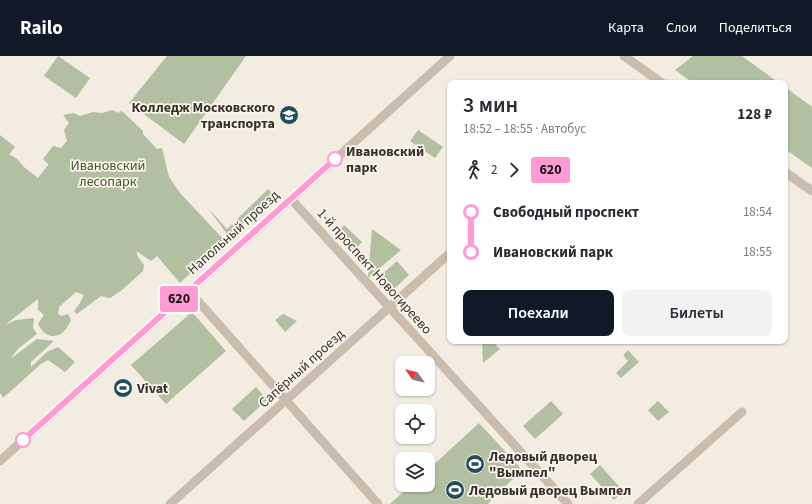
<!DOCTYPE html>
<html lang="ru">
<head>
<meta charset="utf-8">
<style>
  :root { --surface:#fff; --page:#f2f2f3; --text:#2b2b33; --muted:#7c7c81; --accent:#111827 }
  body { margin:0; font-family:"Source Sans 3",sans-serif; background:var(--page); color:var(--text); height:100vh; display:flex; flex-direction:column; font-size:15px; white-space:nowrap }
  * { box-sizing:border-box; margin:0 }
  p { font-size:13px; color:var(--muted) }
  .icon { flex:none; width:22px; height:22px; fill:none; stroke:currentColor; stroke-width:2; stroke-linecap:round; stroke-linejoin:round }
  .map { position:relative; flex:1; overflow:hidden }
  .panel { position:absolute; left:447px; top:24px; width:341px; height:264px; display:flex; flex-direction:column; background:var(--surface); border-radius:8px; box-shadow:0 1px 3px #0004 }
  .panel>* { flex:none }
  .badge { padding:0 8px; border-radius:3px; font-size:14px; line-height:26px }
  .needle { width:26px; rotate:304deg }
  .fabs { position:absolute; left:395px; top:300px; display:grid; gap:8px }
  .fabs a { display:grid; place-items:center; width:40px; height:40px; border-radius:8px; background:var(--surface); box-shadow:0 1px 3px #0004; font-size:20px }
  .map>.badge { position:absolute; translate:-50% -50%; box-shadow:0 0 0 2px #fff }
  .legs { display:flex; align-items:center; gap:6px; height:44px; padding:0 16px; font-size:13px }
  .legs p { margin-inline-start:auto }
  .overview { display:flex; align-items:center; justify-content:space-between; height:68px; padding:0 16px }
  h1 { font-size:22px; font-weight:600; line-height:30px }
  .cta { display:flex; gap:8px; margin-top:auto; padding:8px 16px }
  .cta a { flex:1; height:46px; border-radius:8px; background:var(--accent); color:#fff; font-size:16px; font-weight:600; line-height:46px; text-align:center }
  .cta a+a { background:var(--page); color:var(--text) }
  ul { padding:0 16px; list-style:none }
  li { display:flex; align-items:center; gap:14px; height:40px; font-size:15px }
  li i { display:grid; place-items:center; width:6px; height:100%; margin:0 5px; background:currentColor }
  li i::after { content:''; width:10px; height:10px; margin:-5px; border:3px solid; border-radius:50%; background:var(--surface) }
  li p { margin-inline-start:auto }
  li:first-child i { background:linear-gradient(#0000 50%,currentColor 0) }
  li:last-child i { background:linear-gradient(currentColor 50%,#0000 0) }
  header { display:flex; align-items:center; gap:24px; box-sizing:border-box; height:56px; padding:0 20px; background:var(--accent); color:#fff }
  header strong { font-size:19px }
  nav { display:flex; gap:22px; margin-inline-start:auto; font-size:14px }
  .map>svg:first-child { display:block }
  .green { fill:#b2c0a1 }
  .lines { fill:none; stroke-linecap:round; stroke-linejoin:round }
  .minor { stroke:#cabdad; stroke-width:9 }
  .line-1-casing { stroke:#fff; stroke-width:9 }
  .line-1 { stroke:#ff9ad2; stroke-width:6 }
  .stop-1-dot { fill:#fff; stroke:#ff9ad2; stroke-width:2 }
  .labels { text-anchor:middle; stroke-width:3.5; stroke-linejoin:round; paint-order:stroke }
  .poi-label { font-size:14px; font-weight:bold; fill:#38312b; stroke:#f9f5ed; text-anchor:start }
  .stop-label { font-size:14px; font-weight:bold; fill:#38312b; stroke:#f9f5ed; text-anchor:start }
  .park-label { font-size:14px; fill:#445530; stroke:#f9f5ed }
  .street-label { font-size:14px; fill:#38312b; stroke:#f9f5ed }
</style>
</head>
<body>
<header>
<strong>Railo</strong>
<nav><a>Карта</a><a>Слои</a><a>Поделиться</a></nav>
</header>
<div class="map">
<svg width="812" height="448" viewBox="0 0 812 448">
  <rect width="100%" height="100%" fill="#f2ece1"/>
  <g class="green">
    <polygon points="58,0 90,22 76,42 44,20"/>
    <polygon points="167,0 246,0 184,88 129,47"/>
    <polygon points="693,0 742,0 779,27 693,27 675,14"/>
    <polygon points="785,31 812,51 812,112 785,93"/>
    <path d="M112,54L119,57L120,55L123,56L143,75V78L157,93L162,92L169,121L180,137L225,185L180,227L157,200L151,205L136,195L138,201L144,209L143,215L122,234L110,242L101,240L77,258L74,255L80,247L84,239L76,236L59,251L58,258L61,260L68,258L71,264C64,282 48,287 38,268L44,259L38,254V243L5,269L16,264L34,262L33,272L37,278L19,292L10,303L37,283L54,285L31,306V311L47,296L58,291L75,306L65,316L48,304L41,308L3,342L0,337V79L15,91L9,99C16,100 20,106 24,111C28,115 34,118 38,122L48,109V108L43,103L53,90L61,92L67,85L64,74L69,67L63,59L74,57L80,60L93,56L102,57Z"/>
    <polygon points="418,74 443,91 435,102 410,85"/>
    <polygon points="268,133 273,139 229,181 208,152 227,173"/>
    <polygon points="344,169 362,186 353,196 335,179"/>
    <polygon points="372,173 401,194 368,222"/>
    <polygon points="397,205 409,219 394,233 381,219"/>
    <polygon points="192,256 226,295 166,348 131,309"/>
    <polygon points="283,258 297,265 285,276 275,264"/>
    <polygon points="482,285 492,285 500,293 483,307"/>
    <polygon points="628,294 639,306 621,322 616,317 628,305 623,299"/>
    <polygon points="256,331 267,344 244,365 232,353"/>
    <polygon points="551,345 563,358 535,383 523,370"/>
    <polygon points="658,345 669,356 658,365 648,354"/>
    <polygon points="479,367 523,415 498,436 488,448 390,448 411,429 428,429 428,414"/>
    <polygon points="600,409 623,435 614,444 590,418"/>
  </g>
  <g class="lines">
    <g class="minor">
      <polyline points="624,0 662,27"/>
      <polyline points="785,116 812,135"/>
      <polyline points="291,143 568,448"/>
      <polyline points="189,235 378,448"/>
      <polyline points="0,405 450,0"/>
      <polyline points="170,448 450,197"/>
      <polyline points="638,448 742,356"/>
    </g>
  </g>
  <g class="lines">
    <g class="line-1-casing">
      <polyline id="line-1" points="23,384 335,103"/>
    </g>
    <use href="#line-1" class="line-1"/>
  </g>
  <defs>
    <g id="university-disc" transform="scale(1)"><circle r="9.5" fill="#234e58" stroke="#f9f5ed"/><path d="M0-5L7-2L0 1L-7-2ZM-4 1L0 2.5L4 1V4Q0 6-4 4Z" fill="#fff"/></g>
    <g id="stadium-disc" transform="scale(1)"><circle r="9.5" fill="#234e58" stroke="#f9f5ed"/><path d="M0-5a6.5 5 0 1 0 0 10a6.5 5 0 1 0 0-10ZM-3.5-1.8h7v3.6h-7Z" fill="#fff"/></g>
  </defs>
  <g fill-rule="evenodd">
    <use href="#university-disc" x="289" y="59"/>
    <use href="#stadium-disc" x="123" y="332"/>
    <use href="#stadium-disc" x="475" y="408"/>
    <use href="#stadium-disc" x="455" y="434"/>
  </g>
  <g class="stop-1-dot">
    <circle cx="335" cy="103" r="7"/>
    <circle cx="23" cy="384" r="7"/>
  </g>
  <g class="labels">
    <g class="poi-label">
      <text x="275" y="56" text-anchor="end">Колледж Московского<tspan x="275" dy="16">транспорта</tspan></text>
      <text x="137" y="337">Vivat</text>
      <text x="489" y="405">Ледовый дворец<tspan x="489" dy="16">"Вымпел"</tspan></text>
      <text x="469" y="439">Ледовый дворец Вымпел</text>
    </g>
    <g class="stop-label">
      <text x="346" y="100">Ивановский<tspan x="346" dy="16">парк</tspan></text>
    </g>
    <g class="park-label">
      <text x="108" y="114">Ивановский<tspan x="108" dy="16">лесопарк</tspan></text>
    </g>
    <g class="street-label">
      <text transform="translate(233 176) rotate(-42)" y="5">Напольный проезд</text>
      <text transform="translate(375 215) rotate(48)" y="5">1-й проспект Новогиреево</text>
      <text transform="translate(301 312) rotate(-42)" y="5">Сапёрный проезд</text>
    </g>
  </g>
</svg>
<div class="fabs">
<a><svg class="needle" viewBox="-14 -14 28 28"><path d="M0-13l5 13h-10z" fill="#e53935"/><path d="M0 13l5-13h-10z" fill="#7c7c81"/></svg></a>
<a><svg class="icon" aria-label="locate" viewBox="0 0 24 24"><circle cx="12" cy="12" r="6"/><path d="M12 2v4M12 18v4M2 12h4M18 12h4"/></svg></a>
<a><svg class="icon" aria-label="layers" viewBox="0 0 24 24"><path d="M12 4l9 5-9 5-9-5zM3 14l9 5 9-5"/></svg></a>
</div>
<b class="badge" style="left:179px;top:243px;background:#ff9ad2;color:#111">620</b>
<section class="panel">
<div class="overview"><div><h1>3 мин</h1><p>18:52 – 18:55 · Автобус</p></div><b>128 ₽</b></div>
<div class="legs"><svg class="icon" aria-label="walk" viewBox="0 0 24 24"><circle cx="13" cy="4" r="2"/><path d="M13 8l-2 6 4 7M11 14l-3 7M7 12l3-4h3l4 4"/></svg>2<svg class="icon" aria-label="forward" viewBox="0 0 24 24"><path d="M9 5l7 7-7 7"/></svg><b class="badge" style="background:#ff9ad2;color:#111">620</b></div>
<ul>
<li><i style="color:#ff9ad2"></i><b>Свободный проспект</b><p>18:54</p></li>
<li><i style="color:#ff9ad2"></i><b>Ивановский парк</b><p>18:55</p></li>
</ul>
<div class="cta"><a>Поехали</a><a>Билеты</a></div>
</section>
</div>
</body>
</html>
